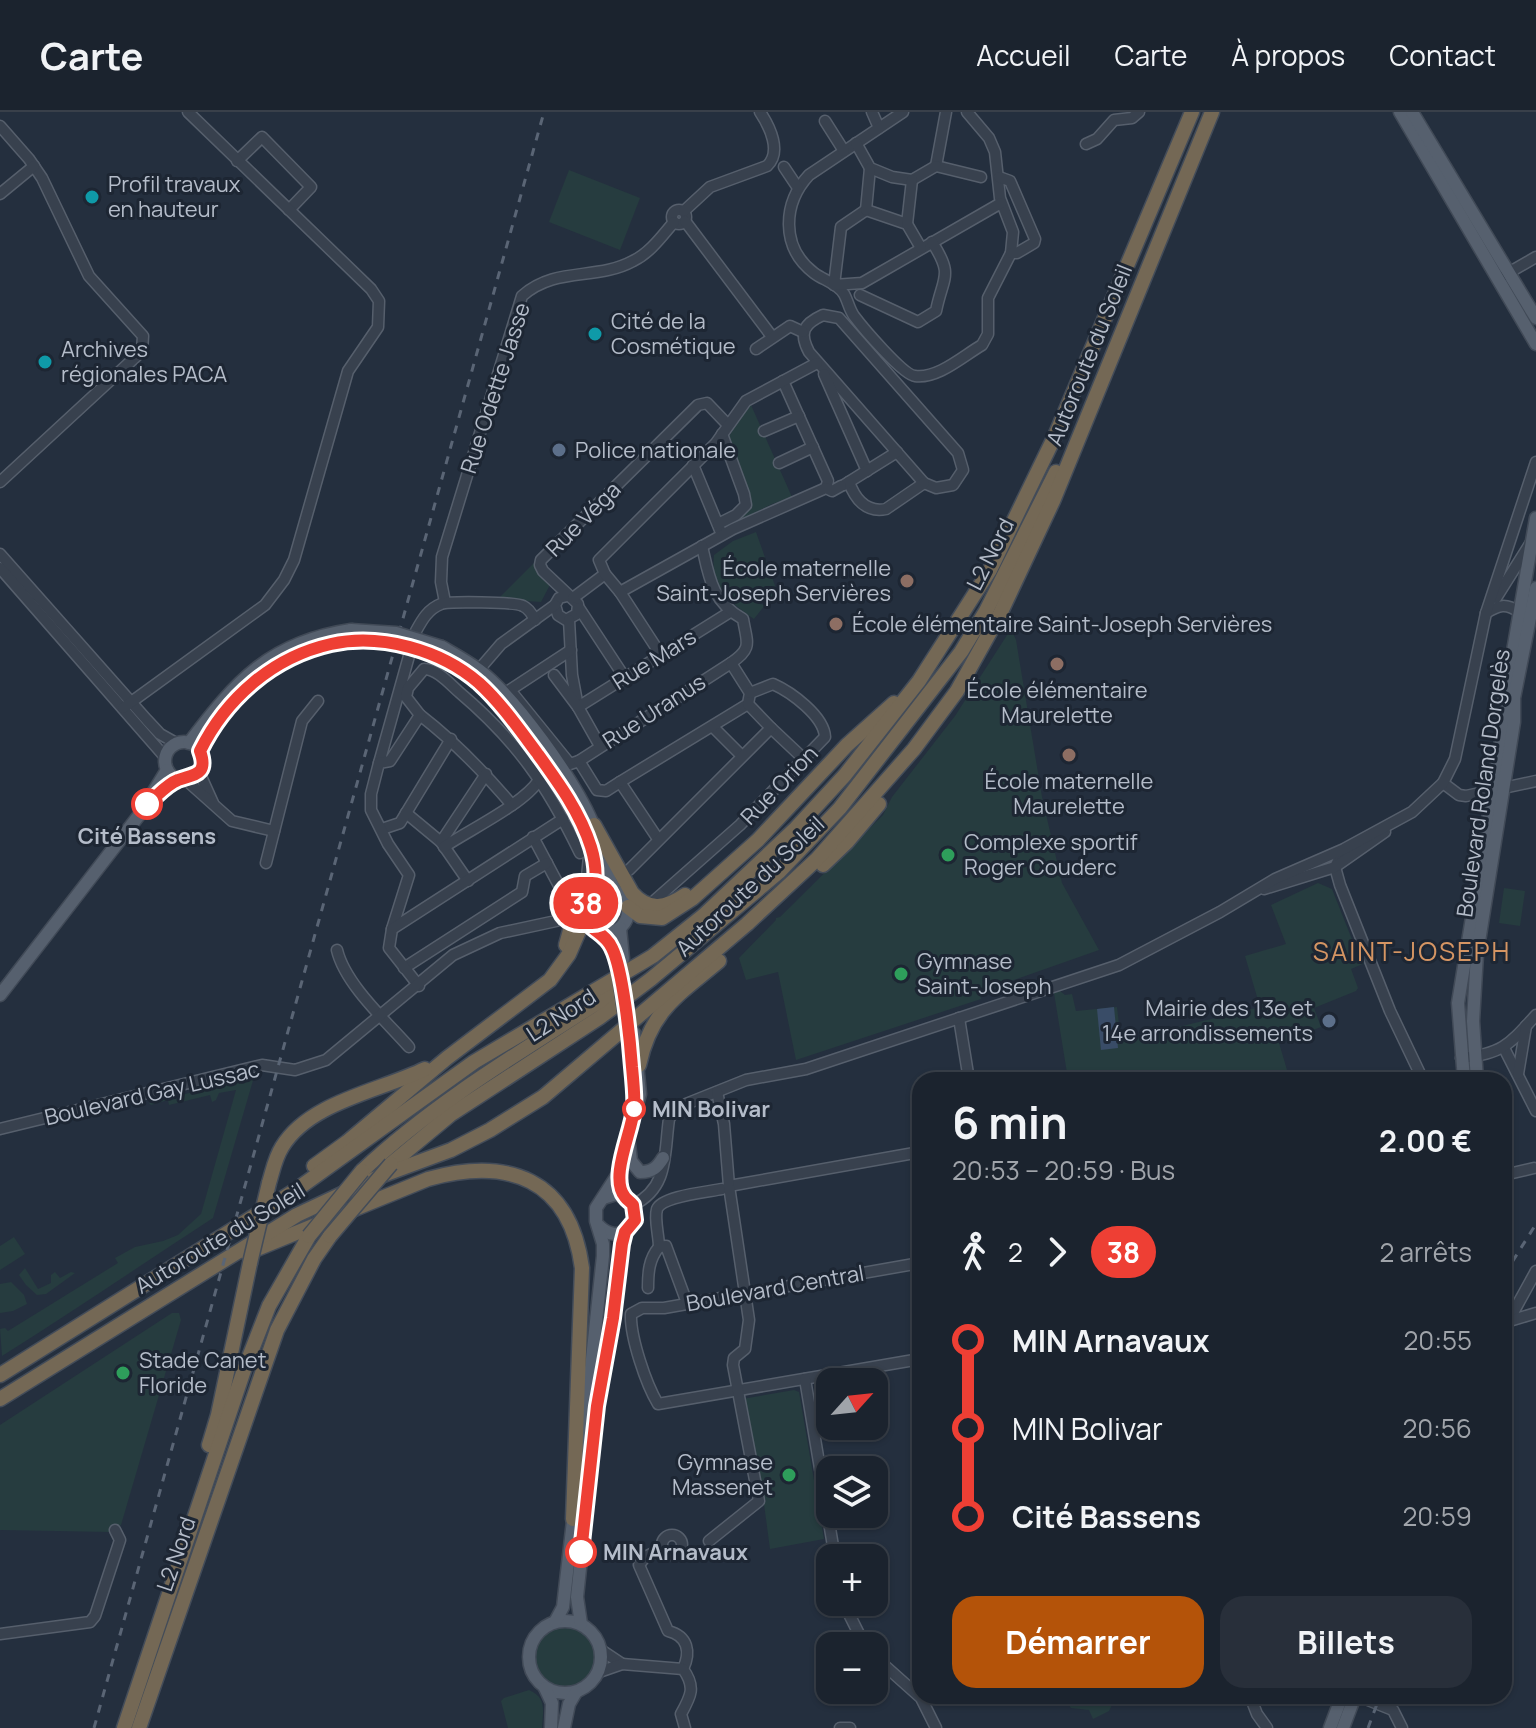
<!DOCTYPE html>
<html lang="fr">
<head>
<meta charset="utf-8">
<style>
  :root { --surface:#1b232e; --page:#282f3a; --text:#f1f3f6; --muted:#a0a4aa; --line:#39404a; --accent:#b45309 }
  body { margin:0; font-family:Manrope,sans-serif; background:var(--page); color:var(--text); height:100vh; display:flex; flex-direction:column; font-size:30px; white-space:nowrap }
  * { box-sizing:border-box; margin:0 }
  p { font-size:26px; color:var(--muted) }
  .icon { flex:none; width:44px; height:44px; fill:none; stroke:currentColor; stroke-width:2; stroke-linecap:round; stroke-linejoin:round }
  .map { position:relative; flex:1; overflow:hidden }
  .panel { position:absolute; left:912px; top:960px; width:600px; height:632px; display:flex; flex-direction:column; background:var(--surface); border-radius:24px; box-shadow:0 2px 6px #0004,0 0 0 2px var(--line) }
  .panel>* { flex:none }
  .badge { padding:0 16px; border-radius:26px; font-size:28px; line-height:52px }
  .needle { width:52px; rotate:63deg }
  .tools { position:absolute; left:816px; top:1256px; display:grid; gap:16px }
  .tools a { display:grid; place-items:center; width:72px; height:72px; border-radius:16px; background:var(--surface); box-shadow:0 2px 6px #0004,0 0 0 2px var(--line); font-size:40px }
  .map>.badge { position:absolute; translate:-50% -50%; box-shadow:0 0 0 4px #fff }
  .legs { display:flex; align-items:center; gap:12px; height:88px; padding:0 40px; font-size:26px }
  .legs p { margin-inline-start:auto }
  .overview { display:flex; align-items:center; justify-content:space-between; height:136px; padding:0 40px }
  h1 { font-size:44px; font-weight:700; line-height:60px }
  .button { display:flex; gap:16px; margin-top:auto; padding:16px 40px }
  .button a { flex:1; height:92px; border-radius:24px; background:var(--accent); color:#fff; font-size:32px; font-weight:700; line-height:92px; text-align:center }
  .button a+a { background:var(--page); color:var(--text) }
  ul { padding:0 40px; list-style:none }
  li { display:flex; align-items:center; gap:28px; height:88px; font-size:30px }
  li i { display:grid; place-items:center; width:12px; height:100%; margin:0 10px; background:currentColor }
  li i::after { content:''; width:20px; height:20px; margin:-10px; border:6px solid; border-radius:50%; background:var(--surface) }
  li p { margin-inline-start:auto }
  li:first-child i { background:linear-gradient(#0000 50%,currentColor 0) }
  li:last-child i { background:linear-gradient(currentColor 50%,#0000 0) }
  header { display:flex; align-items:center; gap:48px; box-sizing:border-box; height:112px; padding:0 40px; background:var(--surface); border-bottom:2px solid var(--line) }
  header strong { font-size:38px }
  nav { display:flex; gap:44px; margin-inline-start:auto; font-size:28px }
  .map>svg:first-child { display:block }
  .green { fill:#263c3f }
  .water { fill:#394c67 }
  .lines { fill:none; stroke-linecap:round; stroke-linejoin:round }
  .minor-casing { stroke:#565f6c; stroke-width:13 }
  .major-casing { stroke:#414a57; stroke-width:15 }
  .highway-casing { stroke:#434c59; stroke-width:17 }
  .minor { stroke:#38414e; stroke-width:10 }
  .major { stroke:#56606e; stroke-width:12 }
  .highway { stroke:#746855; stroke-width:14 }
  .rail { stroke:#5a6575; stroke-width:3; stroke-dasharray:8 8; stroke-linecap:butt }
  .major-bridge-casing { stroke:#414a57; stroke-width:15; stroke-linecap:butt }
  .highway-bridge-casing { stroke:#434c59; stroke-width:17; stroke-linecap:butt }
  .major-bridge { stroke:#56606e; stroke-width:12 }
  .highway-bridge { stroke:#746855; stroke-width:14 }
  .line-1-casing { stroke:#fff; stroke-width:18 }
  .line-1 { stroke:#ee3f34; stroke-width:12 }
  .culture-dot { fill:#0f9aa8; stroke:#1d2633; stroke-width:3 }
  .service-dot { fill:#5c6f8a; stroke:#1d2633; stroke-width:3 }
  .education-dot { fill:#8d6e63; stroke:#1d2633; stroke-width:3 }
  .stop-1-dot { fill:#fff; stroke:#ee3f34; stroke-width:4 }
  .leisure-dot { fill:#2e9e5b; stroke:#1d2633; stroke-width:3 }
  .labels { text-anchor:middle; stroke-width:6; stroke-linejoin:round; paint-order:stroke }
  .poi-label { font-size:22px; fill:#b4bcc9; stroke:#1d2633; text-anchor:start }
  .street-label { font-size:22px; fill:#b4bcc9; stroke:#1d2633 }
  .stop-label { font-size:22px; font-weight:bold; fill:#b4bcc9; stroke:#1d2633; text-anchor:start }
  .quarter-label { font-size:26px; letter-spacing:2px; fill:#d59563; stroke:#1d2633 }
</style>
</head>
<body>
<header>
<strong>Carte</strong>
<nav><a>Accueil</a><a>Carte</a><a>À propos</a><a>Contact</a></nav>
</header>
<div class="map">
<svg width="1536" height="1616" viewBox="0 0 1536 1616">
  <rect width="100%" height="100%" fill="#242f3e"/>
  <g class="green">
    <polygon points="569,58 640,86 620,138 549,110"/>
    <polygon points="751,293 792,385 772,392 725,416 724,414 752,392 727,328 744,298"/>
    <path d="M756,420L779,485L760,492L765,493L754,507C730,490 710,475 714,443L733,429Z"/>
    <polygon points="536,449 551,471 541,490 498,487"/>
    <polygon points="1011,517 1016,528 1042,685 1062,771 1099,838 980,880 981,887 796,948 778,860 746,868 739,846 776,808 776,806 780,805 883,703 892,685 955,604"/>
    <polygon points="1318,771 1332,777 1359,845 1365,851 1351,857 1358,876 1356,879 1314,896 1321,915 1279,931 1290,968 1027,968 1067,961 1054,881 1060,879 1065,883 1072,882 1076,899 1117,895 1121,929 1260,895 1245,844 1286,832 1271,793"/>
    <polygon points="1504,776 1525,779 1520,814 1499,811"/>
    <path d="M254,965L213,1106C142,1152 74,1199 2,1244L0,1217L5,1216L8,1219L118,1151L115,1146L135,1135L163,1129L178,1123L201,1102L236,978L219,981L216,988L212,990L210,983L169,993L168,988L151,993L149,991Z"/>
    <polygon points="14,1125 25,1142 0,1158 0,1134"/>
    <polygon points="25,1156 38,1177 51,1171 51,1163 55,1160 60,1166 71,1160 75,1161 46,1182 37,1183 26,1173 19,1163"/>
    <polygon points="11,1170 24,1183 27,1192 13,1199 0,1201 0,1172"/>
    <polygon points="172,1201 179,1201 181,1208 121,1413 111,1420 0,1418 0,1313"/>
    <polygon points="794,1278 799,1280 824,1427 770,1437 764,1392 766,1388 761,1380 742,1287"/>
    <circle cx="565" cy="1546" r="30"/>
    <path d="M529,1578C547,1586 543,1598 542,1616H508L501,1589L504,1586Z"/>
    <polygon points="1063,1584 1116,1584 1109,1599 1093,1607 1089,1598 1071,1596"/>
  </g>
  <polygon class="water" points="1114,895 1118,936 1101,938 1097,897"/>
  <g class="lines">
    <g class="minor-casing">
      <g id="minor">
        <polyline points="872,0 879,16"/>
        <path d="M903,0L809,63C783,91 780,135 814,161C823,168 837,171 844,182C848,189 849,197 854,204C863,216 903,263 915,264C938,267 963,244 982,233L988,222V186L1011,141L1013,120L1000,86L995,40L989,26L967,0"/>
        <polyline points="825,9 844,39"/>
        <polyline points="0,14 29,47 42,66 89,164 143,224 142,239 0,370"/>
        <polyline points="856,31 870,56 892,65 912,68"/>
        <polyline points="1086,32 1097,27 1114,8 1132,6 1139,0"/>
        <polyline points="237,49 262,25 311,75 289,98"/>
        <polyline points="936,54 946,0"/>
        <polyline points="936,54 981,65"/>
        <polyline points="784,55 798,76"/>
        <polyline points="999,65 1010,69 1035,127 1034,131 1017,141 1011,141"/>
        <polyline points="912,68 936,54"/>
        <polyline points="0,82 34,54"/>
        <circle cx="679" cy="105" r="7"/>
        <polyline points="866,98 841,115 834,173 862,171 1001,91"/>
        <polyline points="866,98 907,112 921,136"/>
        <polyline points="866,98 870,56"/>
        <path d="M684,99L710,75L767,54C782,40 770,15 760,0"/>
        <polyline points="685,109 770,222"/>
        <polyline points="907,112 912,68"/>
        <polyline points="1503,164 1536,145"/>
        <path d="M860,183L918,210L936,199C943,164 954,164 932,130"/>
        <path d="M823,203L839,206L958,341L963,358L953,373L936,376L924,371L809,240C799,221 803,212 823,203Z"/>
        <polyline points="756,237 790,214 803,220"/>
        <polyline points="824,262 867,359"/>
        <polyline points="783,269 828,369 826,376"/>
        <polyline points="764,319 799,304"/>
        <polyline points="779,351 813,335"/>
        <polyline points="693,353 720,418"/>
        <path d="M849,370C855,387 866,401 886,397L924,371"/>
        <polyline points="844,373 897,340"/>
        <polyline points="718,412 736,403 746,393 744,382 722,322"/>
        <polyline points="0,442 147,608 160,622 176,631"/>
        <polyline points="0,456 165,645"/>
        <polyline points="620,480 733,417 826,376 832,379 841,374"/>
        <polyline points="567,484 559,486 555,493 558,503 566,508 577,502 578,492 543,459 540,453 541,448 698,293 707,291 728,313"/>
        <polyline points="573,486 605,462"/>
        <polyline points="1496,486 1530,432"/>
        <path d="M445,490L441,470L442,445L522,184C556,154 596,169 633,149C650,141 662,124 674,110"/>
        <polyline points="579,496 625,566"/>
        <path d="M1486,501C1499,493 1506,491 1519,500"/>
        <polyline points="569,508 572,563 578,595 600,634"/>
        <polyline points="571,538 510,578 570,652 579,649 597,678 606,679 620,670 658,727"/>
        <polyline points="661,543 620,480 605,462 599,448 716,331 746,289 817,251"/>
        <polyline points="476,561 501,532 555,493"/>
        <polyline points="554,563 578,595 730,500"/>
        <polyline points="123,596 265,493 284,468 294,448 348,259 378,215 379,189 371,177 188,0"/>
        <path d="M420,603C455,630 483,659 512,693"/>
        <polyline points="713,615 742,644"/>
        <polyline points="771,616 805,648"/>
        <polyline points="579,649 731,551"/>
        <path d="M379,651L416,519C422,508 428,497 441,492C448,489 516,490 523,494C528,496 532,502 535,508"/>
        <polyline points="199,660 213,691"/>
        <polyline points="186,668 232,709 274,719"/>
        <polyline points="620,670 748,592"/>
        <polyline points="1443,671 1459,683 1466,684 1536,669"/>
        <polyline points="406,701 441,730 468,769"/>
        <polyline points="382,717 400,711 451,627"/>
        <polyline points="533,725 565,785"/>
        <polyline points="441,730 486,662"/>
        <path d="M444,735C469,718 524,692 539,668"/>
        <polyline points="1343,739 1335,755 1340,773 1390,899 1423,968"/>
        <polyline points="266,751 302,609 318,589"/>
        <path d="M629,758L771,616L748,592L750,581L731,551C753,536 747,531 743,507C712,490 709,465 702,434"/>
        <polyline points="1264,777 1335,755 1385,720"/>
        <path d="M655,788L740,713L825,625C824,604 791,580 773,572L750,581"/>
        <path d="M392,817L409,763L388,732L371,698V682L379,651L390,649L420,603L406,585L408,576L424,557C437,557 449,571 459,580C517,629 547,673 580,741"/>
        <path d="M337,838C345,872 386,909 409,935"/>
        <polyline points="404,856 522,780 525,764 547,751"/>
        <polyline points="419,874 389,836 392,817 563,707"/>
        <polyline points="959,906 969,968"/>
        <polyline points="1504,936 1536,999"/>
        <path d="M1461,946C1502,942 1509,933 1536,903"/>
        <polyline points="1518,962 1526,914"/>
        <polyline points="0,1017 262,953 295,958 326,948 453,843 500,821 556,809 580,783 587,765 589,744"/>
        <polyline points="1504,1063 1534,1056"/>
        <polyline points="729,1074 920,1040"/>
        <path d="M633,1093C669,1076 664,1042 669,1007L674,999L681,994L746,968L806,957L1119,853L1220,800L1275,767L1344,737L1412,700L1443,671L1455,647L1486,501L1536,350"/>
        <path d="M659,1135C659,1124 654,1107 657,1097C662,1084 708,1080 722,1077"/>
        <path d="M920,1151L664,1196H642L631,1202C630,1225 646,1272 658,1292L920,1247"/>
        <path d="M648,1176C648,1160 649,1147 659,1135L666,1134L687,1191"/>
        <polyline points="1504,1210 1514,1199 1536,1159"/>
        <polyline points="1506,1210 1536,1201"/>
        <polyline points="805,1267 835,1446"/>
        <circle cx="672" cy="1433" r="10"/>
        <polyline points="709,1429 759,1389 733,1253 734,1246 745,1237 749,1208 729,1074 724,1012 717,980"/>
        <path d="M662,1437L645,1445L639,1453L668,1519C688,1524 691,1540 683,1557"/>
        <polyline points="843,1490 865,1534"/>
        <polyline points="0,1522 90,1510 95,1504 120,1428 115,1418"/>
        <polyline points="601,1538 622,1552"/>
        <polyline points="874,1544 921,1586 936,1616"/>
        <path d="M599,1560L622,1552L683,1557C696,1575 691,1584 681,1602L685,1616"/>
        <polyline points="1250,1584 1257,1602 1267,1616"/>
        <polyline points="1358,1584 1393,1598 1402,1616"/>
        <polyline points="840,1616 850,1616"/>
      </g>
    </g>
    <g class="major-casing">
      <g id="major">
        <polyline points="1400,0 1536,232"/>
        <polyline points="1412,0 1536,206"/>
        <path d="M442,535C454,542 467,549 479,558C515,585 574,668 592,710C602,732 602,758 616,779"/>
        <polyline points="433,543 465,561 487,579 559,672 574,697 590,734 594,757 593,781"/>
        <circle cx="184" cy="649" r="19"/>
        <path d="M189,631C236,569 270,530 351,518"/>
        <path d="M200,639C230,578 284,538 351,529"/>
        <circle cx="606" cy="799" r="22"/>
        <polyline points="620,816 623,847"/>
        <polyline points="602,821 612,835 617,851"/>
        <polyline points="0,883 140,702 167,658"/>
        <polyline points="1464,968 1458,891 1503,616 1504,591 1536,406"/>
        <polyline points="1477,968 1473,909 1477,842 1514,610 1514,586 1536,476"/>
        <path d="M629,1032L631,1049L640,1060C652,1060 657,1056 663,1046"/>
        <path d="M599,1114C619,1135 646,1110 629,1087L616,1082L603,1086"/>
        <polyline points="581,1350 603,1144 603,1132 596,1109 596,1096 618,1062 640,982 634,921"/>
        <circle cx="565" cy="1545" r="36"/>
        <polyline points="555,1510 563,1495 574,1400"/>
        <polyline points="581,1512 577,1485 597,1294 625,1120"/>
        <polyline points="545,1576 552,1591 551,1616"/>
        <polyline points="564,1616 569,1592 576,1580"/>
        <polyline points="1330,1616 1342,1584"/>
        <polyline points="1343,1616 1355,1584"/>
      </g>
    </g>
    <g class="highway-casing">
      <g id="highway">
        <path d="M594,713L632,781C649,800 666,796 685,783"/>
        <polyline points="823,753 847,730 879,692"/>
        <polyline points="628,795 640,804 662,806 693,786 758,728 847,633 894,591"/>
        <polyline points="566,833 580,783"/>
        <path d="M639,953C651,897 679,883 719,849"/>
        <polyline points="391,1052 450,1003 599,906 651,867 779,760 840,696 961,540 986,499 1056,360"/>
        <polyline points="314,1054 347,1030 447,946 550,868 569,842 585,805"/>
        <path d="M362,1059C434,991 517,942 600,889L616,876"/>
        <path d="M269,1071C273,1058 275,1046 282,1035C309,990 380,979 425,957"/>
        <path d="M247,1141L428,1067C508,1045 570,1066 582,1156L573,1407"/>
        <polyline points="0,1263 296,1078 474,950 653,844 703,804 796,716 845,663 919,569 990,458 1055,324 1192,0"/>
        <polyline points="0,1287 297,1103 378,1065 451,1038 490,1018 543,985 747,812 817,747 914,637 957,579 1000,502 1053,389 1212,0"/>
        <polyline points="209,1333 218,1303 250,1151"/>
        <polyline points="124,1616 244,1258 269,1194 309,1124"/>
        <polyline points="139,1616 277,1218 314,1147 330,1124"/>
      </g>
    </g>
    <use href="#minor" class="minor"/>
    <use href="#major" class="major"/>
    <use href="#highway" class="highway"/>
    <g class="rail">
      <polyline points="1504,1163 1536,1112"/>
      <polyline points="94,1616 544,0"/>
      <polyline points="1368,1616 1380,1584"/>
    </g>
    <g class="major-bridge-casing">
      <g id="major-bridge">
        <polyline points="351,518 396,521 442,535"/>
        <polyline points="351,529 391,531 433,543"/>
        <polyline points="617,851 628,926"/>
      </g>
    </g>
    <g class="highway-bridge-casing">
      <g id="highway-bridge">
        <polyline points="309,1124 362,1059"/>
        <polyline points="330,1124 391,1052"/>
        <polyline points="250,1151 269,1071"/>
      </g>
    </g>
    <use href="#major-bridge" class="major-bridge"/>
    <use href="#highway-bridge" class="highway-bridge"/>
  </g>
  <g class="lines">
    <g class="line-1-casing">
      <path id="line-1" d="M147,692C156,685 167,672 178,668C193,662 209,664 200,639C226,586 273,545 331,532C381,521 441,538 479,571C501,591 519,617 537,641C558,670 580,700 591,735C595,748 597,764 594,778C592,788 582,792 585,805C589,819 605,820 612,836C623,858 630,928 632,955C633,965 635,989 634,997C632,1020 609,1066 625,1085C627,1088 631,1090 633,1093L635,1108L625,1120L622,1132L613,1206L597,1294L581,1440"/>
    </g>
    <use href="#line-1" class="line-1"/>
  </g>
  <g class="culture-dot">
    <circle cx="92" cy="85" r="8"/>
    <circle cx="595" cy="222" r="8"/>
    <circle cx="45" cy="250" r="8"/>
  </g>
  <g class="service-dot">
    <circle cx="559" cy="338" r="8"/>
    <circle cx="1329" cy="909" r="8"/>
  </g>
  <g class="education-dot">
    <circle cx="907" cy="469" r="8"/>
    <circle cx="836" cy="512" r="8"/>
    <circle cx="1057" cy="552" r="8"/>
    <circle cx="1069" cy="643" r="8"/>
  </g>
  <g class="stop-1-dot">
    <circle cx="147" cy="692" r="14"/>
    <circle cx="634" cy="997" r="10"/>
    <circle cx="581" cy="1440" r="14"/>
  </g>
  <g class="leisure-dot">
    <circle cx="948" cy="743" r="8"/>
    <circle cx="901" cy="862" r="8"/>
    <circle cx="123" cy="1261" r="8"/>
    <circle cx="789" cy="1363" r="8"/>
  </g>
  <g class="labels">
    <g class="poi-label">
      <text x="108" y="80">Profil travaux<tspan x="108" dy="25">en hauteur</tspan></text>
      <text x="611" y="217">Cité de la<tspan x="611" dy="25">Cosmétique</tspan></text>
      <text x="61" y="245">Archives<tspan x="61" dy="25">régionales PACA</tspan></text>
      <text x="575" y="346">Police nationale</text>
      <text x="891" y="464" text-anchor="end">École maternelle<tspan x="891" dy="25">Saint-Joseph Servières</tspan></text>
      <text x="852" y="520">École élémentaire Saint-Joseph Servières</text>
      <text x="1057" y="586" text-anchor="middle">École élémentaire<tspan x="1057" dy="25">Maurelette</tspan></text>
      <text x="1069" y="677" text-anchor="middle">École maternelle<tspan x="1069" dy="25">Maurelette</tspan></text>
      <text x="964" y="738">Complexe sportif<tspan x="964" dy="25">Roger Couderc</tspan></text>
      <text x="917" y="857">Gymnase<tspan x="917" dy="25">Saint-Joseph</tspan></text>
      <text x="1313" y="904" text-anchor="end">Mairie des 13e et<tspan x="1313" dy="25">14e arrondissements</tspan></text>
      <text x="139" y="1256">Stade Canet<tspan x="139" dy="25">Floride</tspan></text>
      <text x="773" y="1358" text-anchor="end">Gymnase<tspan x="773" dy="25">Massenet</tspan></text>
    </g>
    <g class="street-label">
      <text transform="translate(1089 243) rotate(-68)" y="8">Autoroute du Soleil</text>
      <text transform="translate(495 276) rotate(-72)" y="8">Rue Odette Jasse</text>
      <text transform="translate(583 407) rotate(-45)" y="8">Rue Véga</text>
      <text transform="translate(990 442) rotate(-63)" y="8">L2 Nord</text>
      <text transform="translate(654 547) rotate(-32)" y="8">Rue Mars</text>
      <text transform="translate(654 599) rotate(-33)" y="8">Rue Uranus</text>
      <text transform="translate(1483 671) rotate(-82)" y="8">Boulevard Roland Dorgelès</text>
      <text transform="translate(779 673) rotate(-46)" y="8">Rue Orion</text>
      <text transform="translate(750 774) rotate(-43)" y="8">Autoroute du Soleil</text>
      <text transform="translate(561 903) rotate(-33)" y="8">L2 Nord</text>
      <text transform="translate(152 981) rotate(-13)" y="8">Boulevard Gay Lussac</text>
      <text transform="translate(220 1126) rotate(-31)" y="8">Autoroute du Soleil</text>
      <text transform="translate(775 1176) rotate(-10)" y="8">Boulevard Central</text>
      <text transform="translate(176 1442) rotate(-71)" y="8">L2 Nord</text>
    </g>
    <g class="stop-label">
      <text x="147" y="732" text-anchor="middle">Cité Bassens</text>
      <text x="652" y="1005">MIN Bolivar</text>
      <text x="603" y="1448">MIN Arnavaux</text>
    </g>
    <g class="quarter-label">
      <text x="1412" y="849">SAINT-JOSEPH</text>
    </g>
  </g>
</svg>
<div class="tools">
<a><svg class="needle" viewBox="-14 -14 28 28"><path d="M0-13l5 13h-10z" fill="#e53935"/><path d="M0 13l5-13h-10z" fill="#a0a4aa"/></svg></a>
<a><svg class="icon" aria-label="layers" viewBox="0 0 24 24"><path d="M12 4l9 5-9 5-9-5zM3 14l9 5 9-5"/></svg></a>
<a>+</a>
<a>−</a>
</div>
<b class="badge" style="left:586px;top:791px;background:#ee3f34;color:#fff">38</b>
<section class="panel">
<div class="overview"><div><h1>6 min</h1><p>20:53 – 20:59 · Bus</p></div><b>2.00 €</b></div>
<div class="legs"><svg class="icon" aria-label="walk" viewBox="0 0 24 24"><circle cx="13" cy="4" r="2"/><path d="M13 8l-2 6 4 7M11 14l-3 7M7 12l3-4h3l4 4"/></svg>2<svg class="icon" aria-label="forward" viewBox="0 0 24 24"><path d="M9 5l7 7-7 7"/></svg><b class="badge" style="background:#ee3f34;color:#fff">38</b><p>2 arrêts</p></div>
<ul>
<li><i style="color:#ee3f34"></i><b>MIN Arnavaux</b><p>20:55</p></li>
<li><i style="color:#ee3f34"></i><span>MIN Bolivar</span><p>20:56</p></li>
<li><i style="color:#ee3f34"></i><b>Cité Bassens</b><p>20:59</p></li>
</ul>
<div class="button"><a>Démarrer</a><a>Billets</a></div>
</section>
</div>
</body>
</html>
